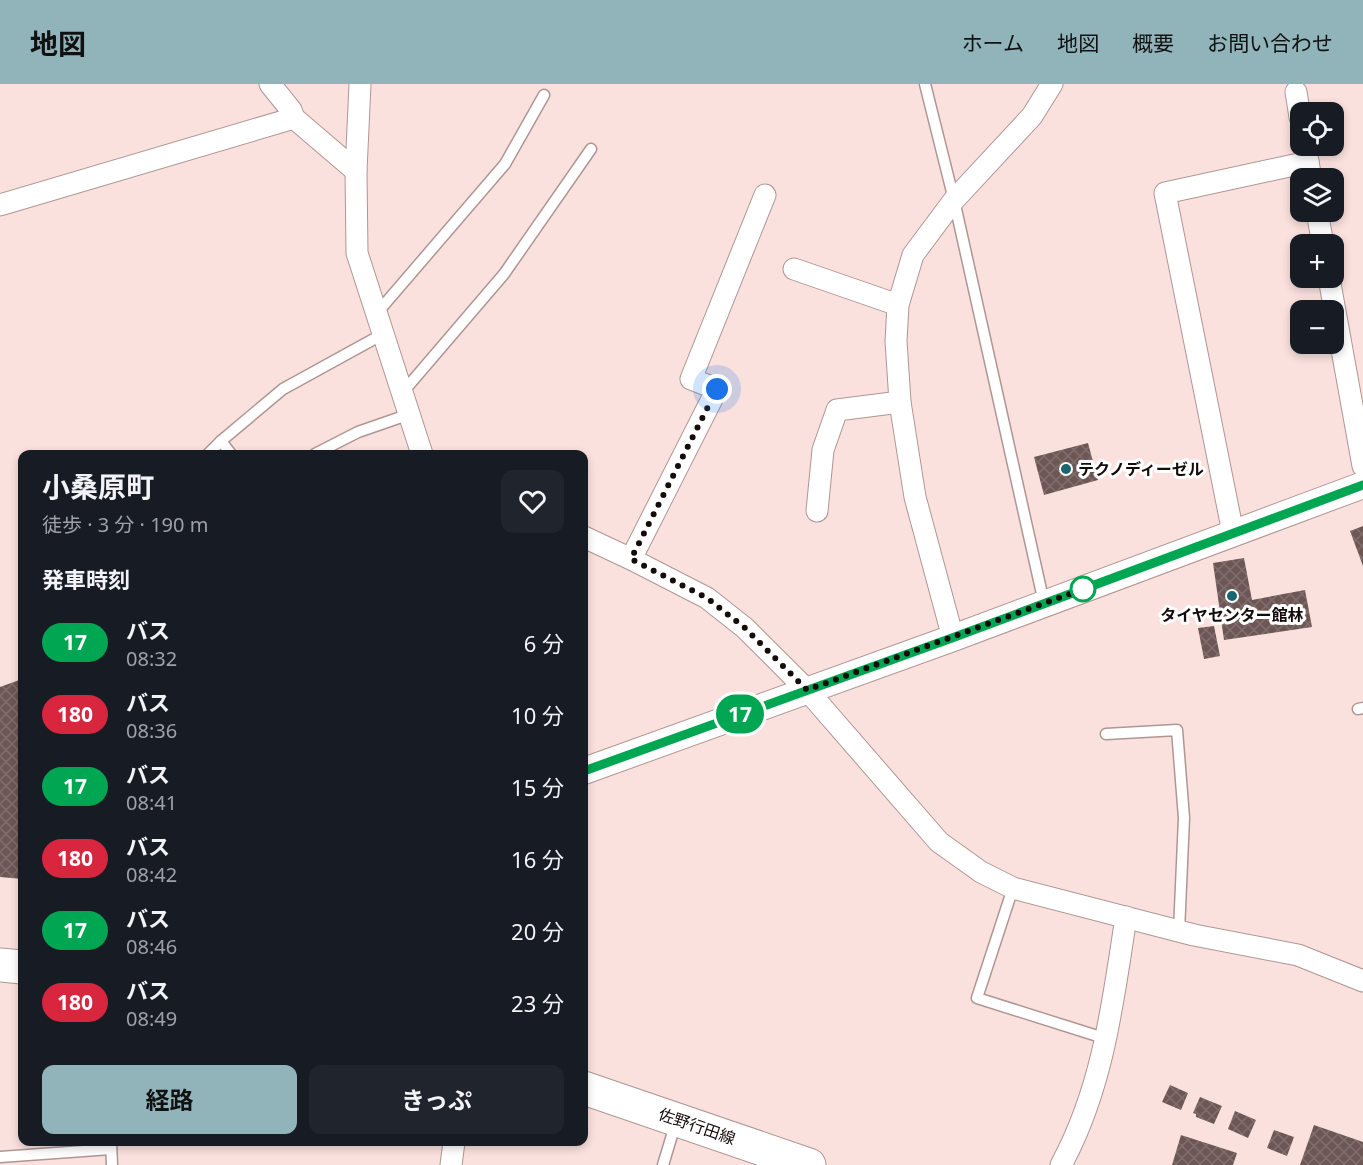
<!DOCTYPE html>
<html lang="ja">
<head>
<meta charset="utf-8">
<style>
  :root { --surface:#171b24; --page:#20242c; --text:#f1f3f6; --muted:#9ea1a6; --accent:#90b4ba }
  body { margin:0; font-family:"Noto Sans","Noto Sans JP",sans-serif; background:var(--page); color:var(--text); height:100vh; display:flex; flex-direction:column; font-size:22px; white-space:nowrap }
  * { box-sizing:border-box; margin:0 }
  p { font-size:20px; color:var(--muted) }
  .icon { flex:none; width:33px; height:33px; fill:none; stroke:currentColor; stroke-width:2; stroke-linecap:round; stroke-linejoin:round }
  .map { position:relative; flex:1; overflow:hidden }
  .sheet { position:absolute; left:18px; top:366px; width:570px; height:696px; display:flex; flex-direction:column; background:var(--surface); border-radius:12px; box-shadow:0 3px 9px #0003 }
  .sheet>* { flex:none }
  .badge { padding:0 12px; border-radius:20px; font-size:21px; line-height:39px }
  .tools { position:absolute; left:1290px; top:18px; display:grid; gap:12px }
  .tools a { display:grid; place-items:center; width:54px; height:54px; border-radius:12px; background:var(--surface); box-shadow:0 3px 9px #0003; font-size:30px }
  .you { position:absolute; width:30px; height:30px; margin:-15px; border:4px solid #fff; border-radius:50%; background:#1a73e8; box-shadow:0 0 0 9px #1a73e833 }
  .map>.badge { position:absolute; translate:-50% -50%; box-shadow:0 0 0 3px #fff }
  h2 { padding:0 24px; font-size:22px; line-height:54px }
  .round { display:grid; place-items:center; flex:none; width:63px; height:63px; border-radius:12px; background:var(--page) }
  .summary { display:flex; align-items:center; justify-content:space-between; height:102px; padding:0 24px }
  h1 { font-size:28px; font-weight:700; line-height:45px }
  .button { display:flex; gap:12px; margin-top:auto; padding:12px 24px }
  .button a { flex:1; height:69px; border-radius:12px; background:var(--accent); color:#111; font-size:24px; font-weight:700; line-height:69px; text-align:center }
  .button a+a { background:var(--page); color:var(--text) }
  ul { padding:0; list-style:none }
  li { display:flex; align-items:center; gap:18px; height:72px; padding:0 24px }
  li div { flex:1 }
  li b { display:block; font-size:22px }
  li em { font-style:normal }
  li .badge { min-width:66px; font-weight:700; text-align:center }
  header { display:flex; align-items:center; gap:36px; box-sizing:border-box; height:84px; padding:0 30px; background:var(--accent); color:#111 }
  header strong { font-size:28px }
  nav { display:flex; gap:33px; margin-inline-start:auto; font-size:21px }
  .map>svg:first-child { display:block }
  .building { fill:url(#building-cross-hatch) }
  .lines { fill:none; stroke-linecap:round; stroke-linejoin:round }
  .service-casing { stroke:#af9694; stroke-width:13 }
  .minor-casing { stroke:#af9694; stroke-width:23 }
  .tertiary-casing { stroke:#af9694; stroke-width:28 }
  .primary-casing { stroke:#af9694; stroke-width:35 }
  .service { stroke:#fff; stroke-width:10 }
  .minor { stroke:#fff; stroke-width:21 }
  .tertiary { stroke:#fff; stroke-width:26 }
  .primary { stroke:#fff; stroke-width:33 }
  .line-casing { stroke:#fff; stroke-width:14 }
  .line { stroke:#00a651; stroke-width:9 }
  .walk { stroke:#140b0b; stroke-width:6; stroke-dasharray:0 10.8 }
  .poi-dot { fill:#1a6670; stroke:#fff; stroke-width:2 }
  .stop-dot { fill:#fff; stroke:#00a651; stroke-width:3 }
  .labels { text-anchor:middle; stroke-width:6; stroke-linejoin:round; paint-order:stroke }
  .poi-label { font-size:16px; font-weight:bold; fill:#140b0b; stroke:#fff; text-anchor:start }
  .street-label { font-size:16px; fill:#140b0b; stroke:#fff }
</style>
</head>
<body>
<header>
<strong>地図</strong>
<nav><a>ホーム</a><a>地図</a><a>概要</a><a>お問い合わせ</a></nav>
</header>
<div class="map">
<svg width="1363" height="1081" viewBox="0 0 1363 1081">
  <defs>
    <pattern id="building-cross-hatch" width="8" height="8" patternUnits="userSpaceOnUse" patternTransform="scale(1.5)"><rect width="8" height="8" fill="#6d5755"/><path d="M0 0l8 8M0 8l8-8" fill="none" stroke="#806f6d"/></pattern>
  </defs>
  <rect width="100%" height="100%" fill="#fbe1de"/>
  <g class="building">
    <polygon points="1088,359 1098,396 1044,411 1034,373"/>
    <polygon points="1363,442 1363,482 1350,447"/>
    <polygon points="1244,474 1252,516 1305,506 1312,543 1224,556 1213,479"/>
    <polygon points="1214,542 1220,572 1204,575 1198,544"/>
    <polygon points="22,595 22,795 0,793 0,603"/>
    <polygon points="1170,1001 1188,1009 1181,1026 1162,1018"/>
    <polygon points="1200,1013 1222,1022 1214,1040 1196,1033 1196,1030 1193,1029"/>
    <polygon points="1235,1027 1256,1036 1248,1054 1228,1045"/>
    <polygon points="1314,1041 1363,1058 1363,1081 1300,1081"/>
    <polygon points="1274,1046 1294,1053 1287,1072 1267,1064"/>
    <polygon points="1181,1051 1237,1069 1233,1081 1172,1081"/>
  </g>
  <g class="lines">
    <g class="service-casing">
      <g id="service">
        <polyline points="925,0 954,116 1044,519"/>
        <polyline points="377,229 505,80 544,11"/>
        <polyline points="403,308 504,190 591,65"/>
        <polyline points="221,357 231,370"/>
        <polyline points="208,370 221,357 283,305 383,250"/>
        <polyline points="315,370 358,348 410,330"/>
        <polyline points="1358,625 1363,624"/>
        <polyline points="1106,650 1177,646 1184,734 1179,847"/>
        <polyline points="1013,804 977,914 1107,955"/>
        <polyline points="111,1058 112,1081"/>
        <polyline points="0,1073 111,1065"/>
        <polyline points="663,1081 676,1038"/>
      </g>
    </g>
    <g class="minor-casing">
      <g id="minor">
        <polyline points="270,0 291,26 294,34 356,87"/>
        <polyline points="360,0 356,87 357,169 422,370"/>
        <polyline points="1296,8 1300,33"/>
        <polyline points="1305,62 1311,94"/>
        <polyline points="0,121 294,34"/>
        <polyline points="1317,128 1323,160"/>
        <polyline points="794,185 898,221"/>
        <polyline points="1329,194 1363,382"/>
        <polyline points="817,427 823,366 837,326 900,318"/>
        <polyline points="1233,449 1165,109 1308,78"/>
        <polyline points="584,453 631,475 707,514 745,544 807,606 939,758 981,788 1013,804 1194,851 1298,871 1363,897"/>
        <polyline points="631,475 717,305 691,295 765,111"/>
        <polyline points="953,554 915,413 900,318 896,257 898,221 913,171 954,116 1032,32 1052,0"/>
        <polyline points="451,1081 454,1058"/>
        <path d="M1061,1081C1103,1004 1113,918 1126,833"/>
      </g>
    </g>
    <g class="tertiary-casing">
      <polyline id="tertiary" points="584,687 953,554 1363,401"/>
    </g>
    <g class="primary-casing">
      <g id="primary">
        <polyline points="0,881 22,883"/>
        <polyline points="584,1004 809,1081"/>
      </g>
    </g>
    <use href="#service" class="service"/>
    <use href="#minor" class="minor"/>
    <use href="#tertiary" class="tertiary"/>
    <use href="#primary" class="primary"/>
  </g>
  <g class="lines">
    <g class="line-casing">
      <polyline id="line" points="584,687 952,554 1363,401"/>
    </g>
    <use href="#line" class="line"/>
    <polyline class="walk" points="717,305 631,475 707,514 745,544 807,606 1086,504 1083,505"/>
  </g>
  <g class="poi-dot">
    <circle cx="1066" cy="385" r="6"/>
    <circle cx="1232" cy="512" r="6"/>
  </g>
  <circle class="stop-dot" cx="1083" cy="505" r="12"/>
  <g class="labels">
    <g class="poi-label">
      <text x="1078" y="391">テクノディーゼル</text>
      <text x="1232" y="537" text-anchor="middle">タイヤセンター館林</text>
    </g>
    <g class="street-label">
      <text transform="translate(697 1042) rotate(19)" y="6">佐野行田線</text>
    </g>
  </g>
</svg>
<div class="tools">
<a><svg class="icon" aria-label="locate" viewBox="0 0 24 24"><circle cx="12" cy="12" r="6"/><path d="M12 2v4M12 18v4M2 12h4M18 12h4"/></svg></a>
<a><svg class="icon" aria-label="layers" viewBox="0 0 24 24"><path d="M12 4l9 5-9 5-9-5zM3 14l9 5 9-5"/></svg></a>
<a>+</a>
<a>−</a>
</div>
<div class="you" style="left:717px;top:305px"></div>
<b class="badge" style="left:740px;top:630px;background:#00a651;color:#fff">17</b>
<section class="sheet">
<div class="summary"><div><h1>小桑原町</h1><p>徒歩 · 3 分 · 190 m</p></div><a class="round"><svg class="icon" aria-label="heart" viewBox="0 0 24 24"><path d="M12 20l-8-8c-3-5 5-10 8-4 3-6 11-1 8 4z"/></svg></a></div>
<h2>発車時刻</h2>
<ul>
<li><span class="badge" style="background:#00a651;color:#fff">17</span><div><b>バス</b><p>08:32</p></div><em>6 分</em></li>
<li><span class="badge" style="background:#d7263d;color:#fff">180</span><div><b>バス</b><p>08:36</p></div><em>10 分</em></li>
<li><span class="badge" style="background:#00a651;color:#fff">17</span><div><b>バス</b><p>08:41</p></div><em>15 分</em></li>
<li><span class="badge" style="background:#d7263d;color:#fff">180</span><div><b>バス</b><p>08:42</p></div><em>16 分</em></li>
<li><span class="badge" style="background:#00a651;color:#fff">17</span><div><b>バス</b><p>08:46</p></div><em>20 分</em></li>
<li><span class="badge" style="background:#d7263d;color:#fff">180</span><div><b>バス</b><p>08:49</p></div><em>23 分</em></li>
</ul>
<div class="button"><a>経路</a><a>きっぷ</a></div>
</section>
</div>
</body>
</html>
